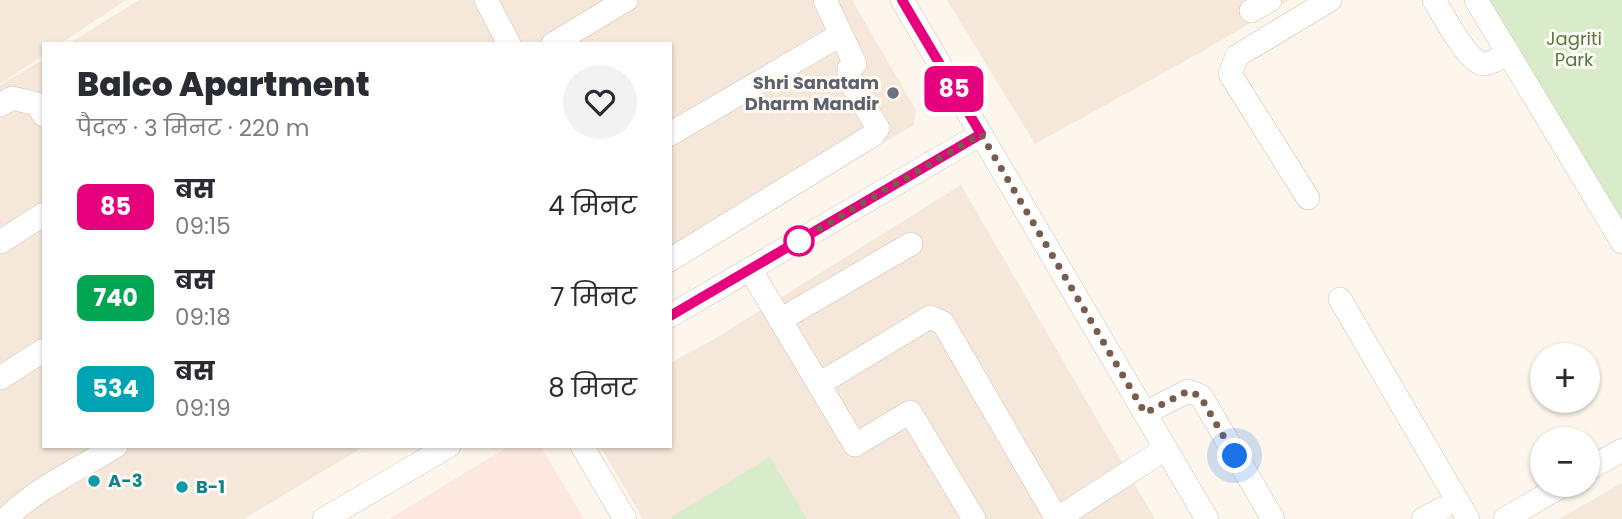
<!DOCTYPE html>
<html lang="hi">
<head>
<meta charset="utf-8">
<style>
  :root { --surface:#fff; --page:#f2f2f3; --text:#2b2b33; --muted:#7c7c81 }
  body { margin:0; font-family:Poppins,"Noto Sans Devanagari",sans-serif; background:var(--page); color:var(--text); height:100vh; display:flex; flex-direction:column; font-size:26px; white-space:nowrap }
  * { box-sizing:border-box; margin:0 }
  p { font-size:23px; color:var(--muted) }
  .icon { flex:none; width:38px; height:38px; fill:none; stroke:currentColor; stroke-width:2; stroke-linecap:round; stroke-linejoin:round }
  .map { position:relative; flex:1; overflow:hidden }
  .sheet { position:absolute; left:42px; top:42px; width:630px; height:406px; display:flex; flex-direction:column; background:var(--surface); border-radius:0px; box-shadow:0 2px 5px #0004 }
  .sheet>* { flex:none }
  .badge { padding:0 14px; border-radius:10px; font-size:24px; line-height:46px }
  .tools { position:absolute; left:1530px; top:343px; display:grid; gap:14px }
  .tools a { display:grid; place-items:center; width:70px; height:70px; border-radius:50%; background:var(--surface); box-shadow:0 2px 5px #0004; font-size:35px }
  .you { position:absolute; width:35px; height:35px; margin:-18px; border:5px solid #fff; border-radius:50%; background:#1a73e8; box-shadow:0 0 0 10px #1a73e833 }
  .map>.badge { position:absolute; translate:-50% -50%; box-shadow:0 0 0 4px #fff }
  .round { display:grid; place-items:center; flex:none; width:74px; height:74px; border-radius:37px; background:var(--page) }
  .head { display:flex; align-items:center; justify-content:space-between; height:119px; padding:0 35px }
  h1 { font-size:33px; font-weight:800; line-height:52px }
  ul { padding:0; list-style:none }
  li { display:flex; align-items:center; gap:21px; height:91px; padding:0 35px }
  li div { flex:1 }
  li b { display:block; font-size:26px }
  li em { font-style:normal }
  li .badge { min-width:77px; font-weight:700; text-align:center }
  .map>svg:first-child { display:block }
  .residential { fill:#f5e8da }
  .commercial { fill:#fde8e0 }
  .green { fill:#d8ecc9 }
  .lines { fill:none; stroke-linecap:round; stroke-linejoin:round }
  .minor-casing { stroke:#d1beb0; stroke-width:24 }
  .minor { stroke:#fff; stroke-width:23 }
  .line-casing { stroke:#fff; stroke-width:16 }
  .line { stroke:#e6007e; stroke-width:10 }
  .walk { stroke:#7a5c4d; stroke-width:7; stroke-dasharray:0 12.6 }
  .worship-dot { fill:#6b7280; stroke:#fffaf3; stroke-width:2.5 }
  .stop-dot { fill:#fff; stroke:#e6007e; stroke-width:3.5 }
  .culture-dot { fill:#0f9aa8; stroke:#fffaf3; stroke-width:2.5 }
  .labels { text-anchor:middle; stroke-width:6; stroke-linejoin:round; paint-order:stroke }
  .park-label { font-size:18px; fill:#537a41; stroke:#fffaf3 }
  .worship-label { font-size:18px; font-weight:bold; fill:#5b616d; stroke:#fffaf3; text-anchor:end }
  .culture-label { font-size:18px; font-weight:bold; fill:#0d838f; stroke:#fffaf3; text-anchor:start }
</style>
</head>
<body>
<div class="map">
<svg width="1622" height="519" viewBox="0 0 1622 519">
  <rect width="100%" height="100%" fill="#fdf6ec"/>
  <g class="residential">
    <polygon points="0,0 126,0 60,44 44,44 44,55 0,84"/>
    <polygon points="139,0 852,0 916,110 914,125 670,266 670,44 68,44"/>
    <polygon points="947,0 1289,0 1203,51 1035,144"/>
    <polygon points="44,59 44,446 365,446 244,519 0,519 0,85"/>
    <polygon points="961,185 1155,519 643,519 600,446 670,446 670,363 716,338"/>
    <polygon points="1622,483 1622,519 1559,519"/>
  </g>
  <polygon class="commercial" points="509,446 540,446 584,519 389,519"/>
  <g class="green">
    <polygon points="1489,0 1622,0 1622,220"/>
    <polygon points="770,457 807,519 672,519 671,517"/>
  </g>
  <g class="lines">
    <g class="minor-casing">
      <g id="minor">
        <polyline points="486,0 509,44"/>
        <polyline points="902,0 1207,519"/>
        <path d="M1434,0C1442,13 1469,64 1483,64C1491,64 1501,57 1508,53"/>
        <polyline points="1476,0 1622,242"/>
        <polyline points="1251,11 1270,0"/>
        <polyline points="553,44 626,0"/>
        <polyline points="0,105 12,98 37,104 44,115"/>
        <polyline points="670,134 840,35"/>
        <polyline points="1308,198 1230,74 1237,56 1330,0"/>
        <polyline points="0,242 44,214"/>
        <polyline points="670,260 873,135 878,128 849,80 849,69 855,64 825,0"/>
        <polyline points="750,269 855,445 910,412 974,519"/>
        <polyline points="1340,299 1468,519"/>
        <polyline points="670,316 981,134"/>
        <polyline points="780,320 911,244"/>
        <polyline points="0,378 44,350"/>
        <polyline points="819,384 930,317 943,323 1057,519 1165,449"/>
        <polyline points="1145,413 1188,391 1201,396 1273,519"/>
        <polyline points="582,446 625,519"/>
        <polyline points="1587,470 1622,450"/>
        <path d="M6,519C34,489 81,468 116,446"/>
        <polyline points="324,519 449,446"/>
        <polyline points="1423,519 1441,509"/>
        <polyline points="1505,519 1563,485"/>
      </g>
    </g>
    <use href="#minor" class="minor"/>
  </g>
  <g class="lines">
    <g class="line-casing">
      <polyline id="line" points="670,316 981,134 902,0"/>
    </g>
    <use href="#line" class="line"/>
    <polyline class="walk" points="799,241 793,244 981,134 1145,413 1188,391 1200,396 1235,456"/>
  </g>
  <circle class="worship-dot" cx="893" cy="93" r="7"/>
  <circle class="stop-dot" cx="799" cy="241" r="14"/>
  <g class="culture-dot">
    <circle cx="94" cy="481" r="7"/>
    <circle cx="182" cy="487" r="7"/>
  </g>
  <g class="labels">
    <g class="park-label">
      <text x="1574" y="45">Jagriti<tspan x="1574" dy="21">Park</tspan></text>
    </g>
    <g class="worship-label">
      <text x="879" y="89">Shri Sanatam<tspan x="879" dy="21">Dharm Mandir</tspan></text>
    </g>
    <g class="culture-label">
      <text x="108" y="487">A-3</text>
      <text x="196" y="493">B-1</text>
    </g>
  </g>
</svg>
<div class="tools">
<a>+</a>
<a>−</a>
</div>
<div class="you" style="left:1235px;top:456px"></div>
<b class="badge" style="left:954px;top:89px;background:#e6007e;color:#fff">85</b>
<section class="sheet">
<div class="head"><div><h1>Balco Apartment</h1><p>पैदल · 3 मिनट · 220 m</p></div><a class="round"><svg class="icon" aria-label="heart" viewBox="0 0 24 24"><path d="M12 20l-8-8c-3-5 5-10 8-4 3-6 11-1 8 4z"/></svg></a></div>
<ul>
<li><span class="badge" style="background:#e6007e;color:#fff">85</span><div><b>बस</b><p>09:15</p></div><em>4 मिनट</em></li>
<li><span class="badge" style="background:#00a651;color:#fff">740</span><div><b>बस</b><p>09:18</p></div><em>7 मिनट</em></li>
<li><span class="badge" style="background:#00a3b4;color:#fff">534</span><div><b>बस</b><p>09:19</p></div><em>8 मिनट</em></li>
</ul>
</section>
</div>
</body>
</html>
